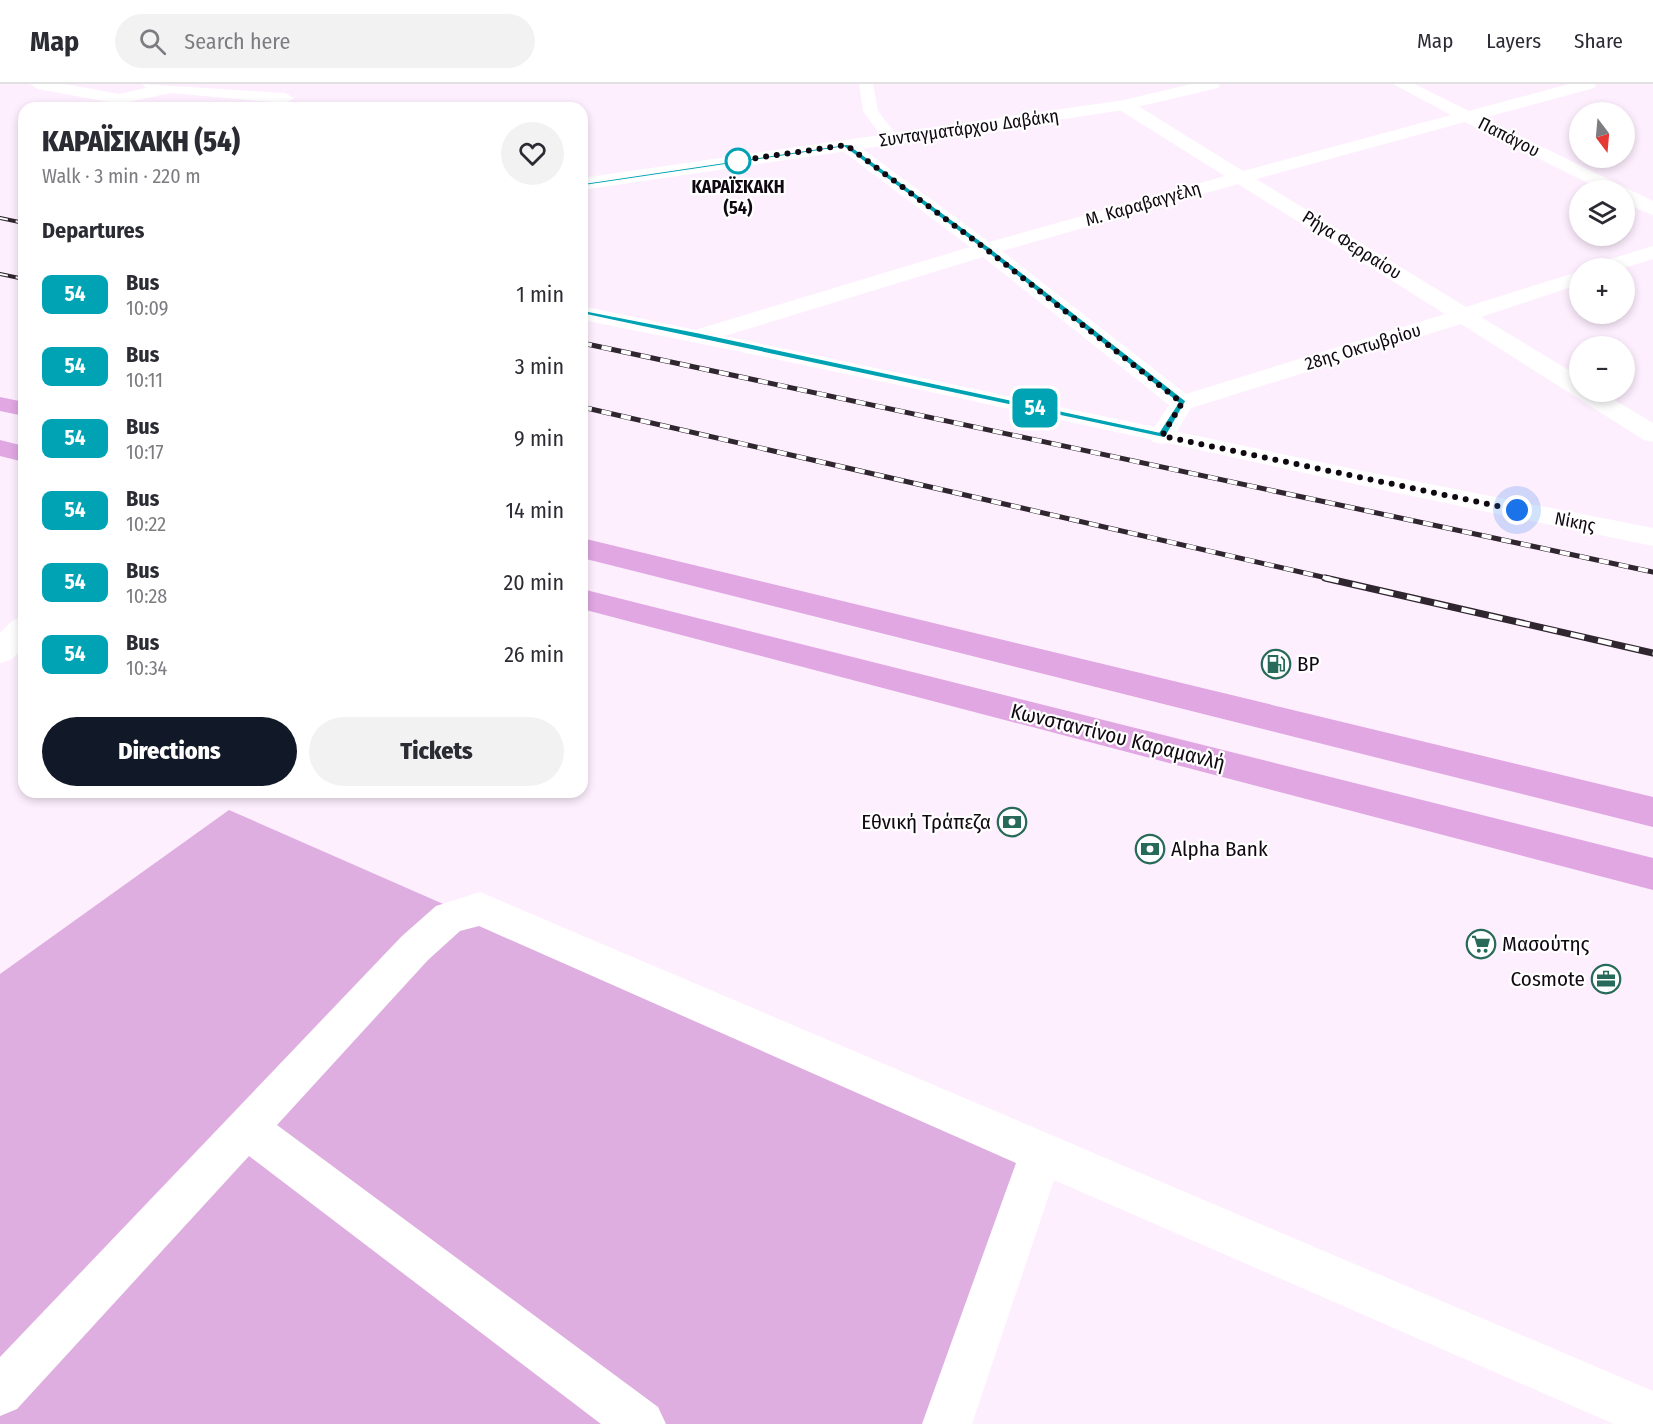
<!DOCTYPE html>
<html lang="en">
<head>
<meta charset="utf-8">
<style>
  :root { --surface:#fff; --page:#f2f2f3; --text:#2b2b33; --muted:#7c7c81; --line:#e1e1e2; --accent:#111827 }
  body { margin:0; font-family:"Fira Sans Condensed",sans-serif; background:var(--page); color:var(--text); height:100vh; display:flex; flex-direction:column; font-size:22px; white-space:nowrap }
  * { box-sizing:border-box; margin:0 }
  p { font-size:20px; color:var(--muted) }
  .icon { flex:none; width:33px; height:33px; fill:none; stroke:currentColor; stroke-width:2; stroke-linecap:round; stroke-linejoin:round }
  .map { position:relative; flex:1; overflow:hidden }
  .sheet { position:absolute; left:18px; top:18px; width:570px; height:696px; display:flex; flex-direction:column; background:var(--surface); border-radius:18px; box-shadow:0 3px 9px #0003 }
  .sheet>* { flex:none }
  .badge { padding:0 12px; border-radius:9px; font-size:21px; line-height:39px }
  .needle { width:39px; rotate:164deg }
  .controls { position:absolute; left:1569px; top:18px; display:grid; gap:12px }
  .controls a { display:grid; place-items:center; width:66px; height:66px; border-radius:50%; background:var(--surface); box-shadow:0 3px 9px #0003; font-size:30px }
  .you { position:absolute; width:30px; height:30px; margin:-15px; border:4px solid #fff; border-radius:50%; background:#1a73e8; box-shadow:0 0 0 9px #1a73e833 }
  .map>.badge { position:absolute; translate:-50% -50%; box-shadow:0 0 0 3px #fff }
  h2 { padding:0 24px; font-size:22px; line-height:54px }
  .round { display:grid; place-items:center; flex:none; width:63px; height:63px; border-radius:32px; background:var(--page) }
  .headline { display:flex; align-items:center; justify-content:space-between; height:102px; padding:0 24px }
  h1 { font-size:28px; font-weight:800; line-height:45px }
  .primary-button { display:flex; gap:12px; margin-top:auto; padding:12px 24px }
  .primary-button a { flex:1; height:69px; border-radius:36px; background:var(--accent); color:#fff; font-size:24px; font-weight:800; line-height:69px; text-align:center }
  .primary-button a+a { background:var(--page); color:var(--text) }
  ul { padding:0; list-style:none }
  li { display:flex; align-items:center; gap:18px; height:72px; padding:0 24px }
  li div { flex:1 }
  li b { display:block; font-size:22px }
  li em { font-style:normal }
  li .badge { min-width:66px; font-weight:700; text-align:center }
  header { display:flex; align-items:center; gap:36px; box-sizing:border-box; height:84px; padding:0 30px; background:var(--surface); border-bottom:2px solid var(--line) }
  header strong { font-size:28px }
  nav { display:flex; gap:33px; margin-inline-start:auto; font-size:21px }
  .search { width:420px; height:54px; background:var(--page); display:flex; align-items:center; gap:15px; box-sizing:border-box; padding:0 21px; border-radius:33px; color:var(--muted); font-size:22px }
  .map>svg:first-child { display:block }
  .green { fill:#dfaee1 }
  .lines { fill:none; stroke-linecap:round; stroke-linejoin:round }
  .lane { fill:#fff; fill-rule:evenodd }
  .street { fill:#fff; fill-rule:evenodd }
  .secondary { fill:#fff; fill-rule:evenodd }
  .primary { fill:#e0a7e3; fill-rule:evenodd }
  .rail-far2-casing { stroke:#2f262f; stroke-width:4 }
  .rail-far1-casing { stroke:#2f262f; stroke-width:5 }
  .rail-casing { stroke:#2f262f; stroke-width:7 }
  .rail-far2 { stroke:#fff; stroke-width:2; stroke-dasharray:8; stroke-linecap:butt }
  .rail-far1 { stroke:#fff; stroke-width:4; stroke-dasharray:10; stroke-linecap:butt }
  .rail { stroke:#fff; stroke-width:4.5; stroke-dasharray:14; stroke-linecap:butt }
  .line { fill:#00a3b4; stroke:#fff; stroke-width:1.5 }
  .walk { stroke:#110911; stroke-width:6; stroke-dasharray:0 10.8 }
  .stop-dot { fill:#fff; stroke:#00a3b4; stroke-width:3 }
  .labels { text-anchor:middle; stroke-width:4.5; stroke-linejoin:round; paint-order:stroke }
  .far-street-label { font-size:18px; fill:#110911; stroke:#fff }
  .far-stop-label { font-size:18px; font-weight:bold; fill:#110911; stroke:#fff }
  .poi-label { font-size:21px; fill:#110911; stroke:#fff; text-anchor:start }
  .street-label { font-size:21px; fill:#110911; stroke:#fff }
</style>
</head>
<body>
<header>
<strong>Map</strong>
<div class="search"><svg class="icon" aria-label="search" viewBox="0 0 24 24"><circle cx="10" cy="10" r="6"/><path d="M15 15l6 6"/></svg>Search here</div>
<nav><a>Map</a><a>Layers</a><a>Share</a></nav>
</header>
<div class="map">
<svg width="1653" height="1340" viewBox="0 0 1653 1340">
  <rect width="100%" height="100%" fill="#feeffe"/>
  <polygon class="green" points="229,726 1024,1075 927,1340 0,1340 0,890"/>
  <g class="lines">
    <polygon class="lane" points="859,0 873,0 878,27 899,54 897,57 885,57 863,27"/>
    <g class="street">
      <polygon points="30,0 65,0 119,10 146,4 142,0 285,9 294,14 285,19 170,9 119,20 38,5"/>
      <path d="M1393,0H1414L1469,27L1569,0H1596L1594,4L1483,34L1653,117V131L1624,119V106H1602L1465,38L1256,95L1466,223L1580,187V200L1481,233L1580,293V308H1601L1653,339V358L1644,356L1461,240L1191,324L1171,358L1162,360L1153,358L1149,352L1169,321L983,173L708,257H692L689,252L692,247L970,163L840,65L837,61L840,57H852L989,158L1225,92L1118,25L1115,21L1118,17H1130L1243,87L1451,31ZM1238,100L1445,230L1186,310L1002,167Z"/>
      <polygon points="1653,162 1653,175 1624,184 1594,184 1597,179"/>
      <polygon points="480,808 1653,1307 1653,1340 1614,1340 1054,1096 972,1340 922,1340 1016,1079 479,842 460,847 428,876 277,1041 658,1323 666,1340 601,1340 249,1072 17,1325 0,1332 0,1273 402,852 436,822"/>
    </g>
    <g class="secondary">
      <polygon points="1191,0 1220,0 1218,4 1124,26 582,106 582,94 1124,16"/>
      <path d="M582,222L1358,386L1653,444V462C1295,390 940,306 582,236Z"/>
      <polygon points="24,533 24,563 11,576 0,579 0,549 13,536"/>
    </g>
    <g class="primary">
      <polygon points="0,313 24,318 24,332 0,327"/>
      <polygon points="0,356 24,362 24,378 0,372"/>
      <polygon points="582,454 1653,713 1653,743 582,474"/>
      <polygon points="582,505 1653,774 1653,806 582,525"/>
    </g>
    <g class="rail-far2-casing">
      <g id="rail-far2">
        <polyline points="0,134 24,139"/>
        <polyline points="0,190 24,195"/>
      </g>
    </g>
    <g class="rail-far1-casing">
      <g id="rail-far1">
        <polyline points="582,259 1653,488"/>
        <polyline points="582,323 1331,495"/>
      </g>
    </g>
    <g class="rail-casing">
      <polyline id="rail" points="1325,494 1653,569"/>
    </g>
    <use href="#rail-far2" class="rail-far2"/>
    <use href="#rail-far1" class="rail-far1"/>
    <use href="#rail" class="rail"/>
  </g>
  <polygon class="line" points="848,60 989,163 1186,317 1165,354 578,229 582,226 700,249 1159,348 1178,319 984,166 844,63 582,102 579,100"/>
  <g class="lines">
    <polyline class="walk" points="738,77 736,77 846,61 986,165 1182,319 1162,352 1517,426"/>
  </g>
  <defs>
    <g id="fuel-ring" transform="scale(1.5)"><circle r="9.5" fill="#fff" stroke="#276a5a" stroke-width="1.5"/><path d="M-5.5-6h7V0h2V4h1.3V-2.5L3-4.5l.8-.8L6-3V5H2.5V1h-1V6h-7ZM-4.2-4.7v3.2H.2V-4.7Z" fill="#276a5a"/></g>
    <g id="bank-ring" transform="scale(1.5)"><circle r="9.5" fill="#fff" stroke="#276a5a" stroke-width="1.5"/><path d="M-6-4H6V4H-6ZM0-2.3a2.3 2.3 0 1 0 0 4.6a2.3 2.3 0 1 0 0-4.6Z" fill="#276a5a"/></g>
    <g id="supermarket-ring" transform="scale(1.5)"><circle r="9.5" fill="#fff" stroke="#276a5a" stroke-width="1.5"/><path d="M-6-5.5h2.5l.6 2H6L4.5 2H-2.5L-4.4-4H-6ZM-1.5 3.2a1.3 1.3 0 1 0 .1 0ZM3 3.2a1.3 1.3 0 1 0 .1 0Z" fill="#276a5a"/></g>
    <g id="office-ring" transform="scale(1.5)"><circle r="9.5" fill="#fff" stroke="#276a5a" stroke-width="1.5"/><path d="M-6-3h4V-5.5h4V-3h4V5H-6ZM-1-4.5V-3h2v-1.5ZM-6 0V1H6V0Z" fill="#276a5a"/></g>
  </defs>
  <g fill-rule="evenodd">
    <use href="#fuel-ring" x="1276" y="580"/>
    <use href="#bank-ring" x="1012" y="738"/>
    <use href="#bank-ring" x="1150" y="765"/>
    <use href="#supermarket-ring" x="1481" y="860"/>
    <use href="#office-ring" x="1606" y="895"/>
  </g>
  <circle class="stop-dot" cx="738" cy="77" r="12"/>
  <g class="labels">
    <g class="far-street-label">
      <text transform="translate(969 44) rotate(-8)" y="6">Συνταγματάρχου Δαβάκη</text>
      <text transform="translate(1509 53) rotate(27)" y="6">Παπάγου</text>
      <text transform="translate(1143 120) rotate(-16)" y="6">Μ. Καραβαγγέλη</text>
      <text transform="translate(1352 161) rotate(32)" y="6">Ρήγα Φερραίου</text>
      <text transform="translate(1363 263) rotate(-17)" y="6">28ης Οκτωβρίου</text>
      <text transform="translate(1575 438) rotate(11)" y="6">Νίκης</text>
    </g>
    <g class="far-stop-label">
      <text x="738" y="109">ΚΑΡΑΪΣΚΑΚΗ<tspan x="738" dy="21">(54)</tspan></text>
    </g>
    <g class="poi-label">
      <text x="1297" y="587">BP</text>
      <text x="991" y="745" text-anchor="end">Εθνική Τράπεζα</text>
      <text x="1171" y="772">Alpha Bank</text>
      <text x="1502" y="867">Μασούτης</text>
      <text x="1585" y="902" text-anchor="end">Cosmote</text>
    </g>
    <g class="street-label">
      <text transform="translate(1118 653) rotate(14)" y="7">Κωνσταντίνου Καραμανλή</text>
    </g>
  </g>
</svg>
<div class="controls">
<a><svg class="needle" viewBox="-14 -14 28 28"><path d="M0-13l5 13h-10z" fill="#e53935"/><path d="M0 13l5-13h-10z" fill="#7c7c81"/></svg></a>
<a><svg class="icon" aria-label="layers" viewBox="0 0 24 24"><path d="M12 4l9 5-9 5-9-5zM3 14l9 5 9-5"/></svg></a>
<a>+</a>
<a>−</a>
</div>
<div class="you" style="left:1517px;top:426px"></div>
<b class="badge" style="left:1035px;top:324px;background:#00a3b4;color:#fff">54</b>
<section class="sheet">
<div class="headline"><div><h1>ΚΑΡΑΪΣΚΑΚΗ (54)</h1><p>Walk · 3 min · 220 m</p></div><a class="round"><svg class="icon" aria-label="heart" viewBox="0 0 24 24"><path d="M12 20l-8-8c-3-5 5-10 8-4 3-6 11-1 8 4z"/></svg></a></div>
<h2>Departures</h2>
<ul>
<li><span class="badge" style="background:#00a3b4;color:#fff">54</span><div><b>Bus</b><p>10:09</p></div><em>1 min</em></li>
<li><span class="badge" style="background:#00a3b4;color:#fff">54</span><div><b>Bus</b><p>10:11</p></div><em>3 min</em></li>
<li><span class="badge" style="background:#00a3b4;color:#fff">54</span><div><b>Bus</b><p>10:17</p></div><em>9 min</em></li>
<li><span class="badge" style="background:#00a3b4;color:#fff">54</span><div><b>Bus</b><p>10:22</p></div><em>14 min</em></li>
<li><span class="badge" style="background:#00a3b4;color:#fff">54</span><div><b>Bus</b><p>10:28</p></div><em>20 min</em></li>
<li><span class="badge" style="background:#00a3b4;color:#fff">54</span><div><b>Bus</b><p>10:34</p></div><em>26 min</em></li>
</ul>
<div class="primary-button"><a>Directions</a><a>Tickets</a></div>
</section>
</div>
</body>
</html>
